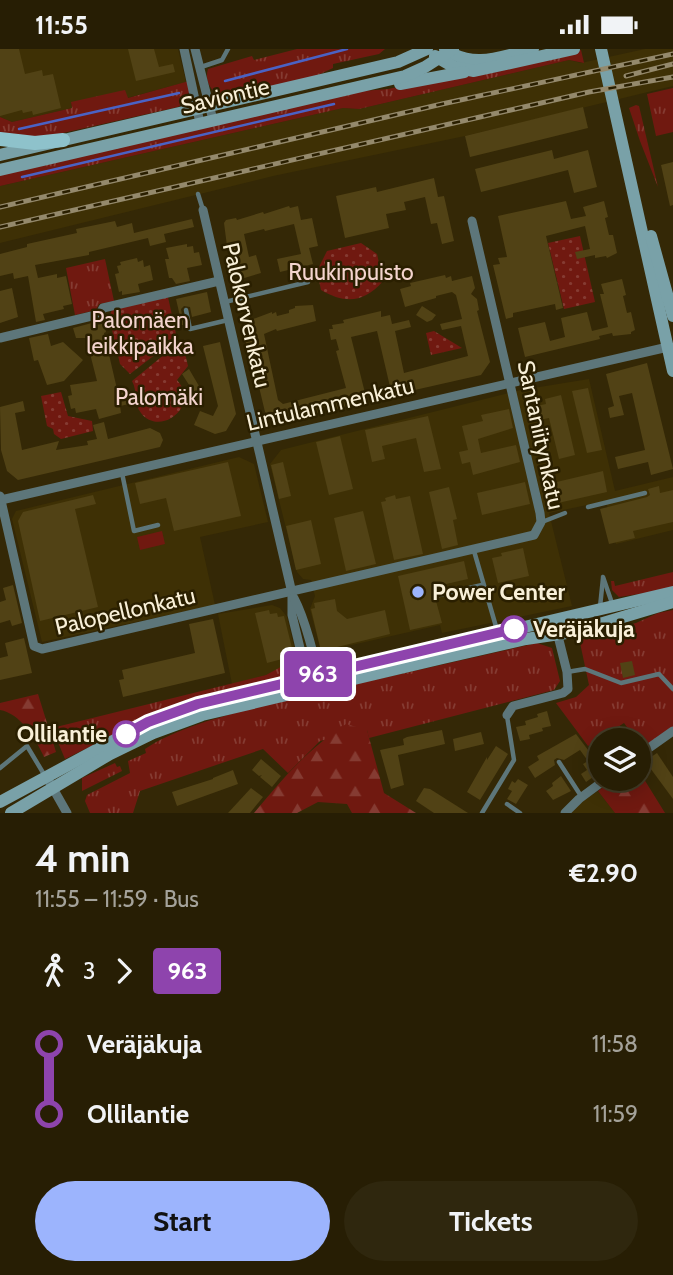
<!DOCTYPE html>
<html lang="en">
<head>
<meta charset="utf-8">
<style>
  :root { --surface:#271e04; --page:#2f270e; --text:#f1f3f6; --muted:#a4a29a; --line:#433c26; --accent:#9cb4fd }
  body { margin:0; font-family:Cabin,sans-serif; background:var(--page); color:var(--text); height:100vh; display:flex; flex-direction:column; font-size:26px; white-space:nowrap }
  * { box-sizing:border-box; margin:0 }
  p { font-size:23px; color:var(--muted) }
  .icon { flex:none; width:38px; height:38px; fill:none; stroke:currentColor; stroke-width:2; stroke-linecap:round; stroke-linejoin:round }
  .map { position:relative; height:764px; overflow:hidden }
  .sheet { display:flex; flex-direction:column; background:var(--surface); flex:1 }
  .sheet>* { flex:none }
  .badge { padding:0 14px; border-radius:5px; font-size:24px; line-height:46px }
  .buttons { position:absolute; left:588px; top:679px; display:grid; gap:14px }
  .buttons a { display:grid; place-items:center; width:63px; height:63px; border-radius:50%; background:var(--surface); box-shadow:0 4px 18px #0003,0 0 0 2px var(--line); font-size:35px }
  .map>.badge { position:absolute; translate:-50% -50%; box-shadow:0 0 0 4px #fff }
  .legs { display:flex; align-items:center; gap:10px; height:77px; padding:0 35px; font-size:23px }
  .legs p { margin-inline-start:auto }
  .headline { display:flex; align-items:center; justify-content:space-between; height:119px; padding:0 35px }
  h1 { font-size:38px; font-weight:800; line-height:52px }
  .cta { display:flex; gap:14px; margin-top:auto; padding:14px 35px }
  .cta a { flex:1; height:80px; border-radius:42px; background:var(--accent); color:#111; font-size:28px; font-weight:800; line-height:80px; text-align:center }
  .cta a+a { background:var(--page); color:var(--text) }
  ul { padding:0 35px; list-style:none }
  li { display:flex; align-items:center; gap:24px; height:70px; font-size:26px }
  li i { display:grid; place-items:center; width:10px; height:100%; margin:0 9px; background:currentColor }
  li i::after { content:''; width:18px; height:18px; margin:-9px; border:5px solid; border-radius:50%; background:var(--surface) }
  li p { margin-inline-start:auto }
  li:first-child i { background:linear-gradient(#0000 50%,currentColor 0) }
  li:last-child i { background:linear-gradient(currentColor 50%,#0000 0) }
  .status { display:flex; justify-content:space-between; align-items:center; height:49px; padding:0 35px; background:var(--surface); direction:ltr }
  .status svg { height:19px; fill:currentColor }
  .map>svg:first-child { display:block }
  .built { fill:#3e3005 }
  .grass { fill:url(#grass-tufts) }
  .forest { fill:url(#forest-firs) }
  .park { fill:url(#park-dots) }
  .garden { fill:#701910 }
  .lines { fill:none; stroke-linecap:round; stroke-linejoin:round }
  .stream { stroke:#4a62c4; stroke-width:2.5 }
  .building { fill:#514215 }
  .lane { stroke:#5d767a; stroke-width:4.5 }
  .street { stroke:#5d767a; stroke-width:9 }
  .secondary { stroke:#79a1a8; stroke-width:12 }
  .primary { stroke:#8ec2cb; stroke-width:14 }
  .rail-casing { stroke:#94896c; stroke-width:5 }
  .rail { stroke:#2a1f00; stroke-width:2.5; stroke-dasharray:8; stroke-linecap:butt }
  .line-1-casing { stroke:#fff; stroke-width:16 }
  .line-1 { stroke:#8e44ad; stroke-width:10 }
  .poi-dot { fill:#9cb4fd; stroke:#2a1f00; stroke-width:2.5 }
  .stop-1-dot { fill:#fff; stroke:#8e44ad; stroke-width:3.5 }
  .labels { text-anchor:middle; stroke-width:5; stroke-linejoin:round; paint-order:stroke }
  .street-label { font-size:23px; fill:#f9f0d8; stroke:#2a1f00 }
  .park-label { font-size:23px; fill:#f4d4ce; stroke:#2a1f00 }
  .poi-label { font-size:23px; font-weight:bold; fill:#f9f0d8; stroke:#2a1f00; text-anchor:start }
  .stop-label { font-size:23px; font-weight:bold; fill:#f9f0d8; stroke:#2a1f00; text-anchor:start }
</style>
</head>
<body>
<div class="status"><b>11:55</b><svg viewBox="0 0 49 12"><path d="M0 12V9h3v3zM5 12V6h3v6zM10 12V3h3v9zM15 12V0h3v12zM26 1h20v11H26zM47 4h2v5h-2z"/></svg></div>
<div class="map">
<svg width="673" height="764" viewBox="0 0 673 764">
  <defs>
    <pattern id="grass-tufts" width="24" height="20" patternUnits="userSpaceOnUse" patternTransform="scale(1.75)"><rect width="24" height="20" fill="#701910"/><path d="M3 7l-1-3M5 7V3M7 7l1-3M15 17l-1-3M17 17v-4M19 17l1-3" fill="none" stroke="#853b32"/></pattern>
    <pattern id="forest-firs" width="22" height="20" patternUnits="userSpaceOnUse" patternTransform="scale(1.75)"><rect width="22" height="20" fill="#701910"/><path d="M5 1l3.5 6h-7zM16 11l3.5 6h-7z" fill="#853b32"/></pattern>
    <pattern id="park-dots" width="8" height="8" patternUnits="userSpaceOnUse" patternTransform="scale(1.75)"><rect width="8" height="8" fill="#701910"/><path d="M2 2h.1M6 6h.1" fill="none" stroke="#853b32" stroke-width="1.8" stroke-linecap="round"/></pattern>
  </defs>
  <rect width="100%" height="100%" fill="#342806"/>
  <g class="built">
    <polygon points="0,0 178,0 186,33 127,49 71,54 72,59 12,73 0,68"/>
    <polygon points="645,0 673,0 673,37 465,87 273,127 0,194 0,137 343,59 359,60 569,11 581,14"/>
    <polygon points="589,330 615,442 673,428 673,481 616,495 606,452 549,464 572,557 442,584 440,576 321,603 310,560 315,547 311,531 303,530 297,523 270,415 281,401 521,341"/>
    <polygon points="239,408 254,415 268,473 200,488 215,556 42,593 12,470 16,462"/>
    <polygon points="272,556 280,559 287,568 297,611 292,621 288,615 266,626 232,635 218,565"/>
    <polygon points="598,742 615,764 570,764 580,754"/>
  </g>
  <g class="grass">
    <path d="M297,0H385L379,5L333,15V19L316,27L224,48C212,44 204,33 208,20L252,7L254,11Z"/>
    <polygon points="581,1 584,14 569,11 359,60 343,59 0,137 0,126 362,42 388,40"/>
    <path d="M189,32C190,45 189,51 178,58L54,86L32,89L0,85V68L12,73L72,59L71,53L120,42L125,41L128,49Z"/>
    <polygon points="673,39 673,83 656,87 647,45"/>
    <polygon points="636,56 639,57 658,138 640,92 629,59"/>
    <polygon points="105,210 114,252 99,255 96,261 75,266 66,219"/>
    <polygon points="673,523 673,540 619,548 612,541 611,532 614,532 615,537"/>
    <polygon points="673,561 673,678 642,699 624,674 588,697 556,654 576,648 589,636 579,589 636,574 658,564"/>
    <path d="M537,594L552,599L560,632L554,641L369,689L367,681L320,692L288,724L263,700L140,742L133,764H90L85,752L87,746L130,724L128,712L146,704L145,700C176,679 219,669 255,658Z"/>
    <polygon points="288,614 292,621 278,631 148,669 65,710 52,679 266,626"/>
    <polygon points="115,714 117,718 120,717 122,722 82,742 82,729"/>
  </g>
  <g class="forest">
    <path d="M38,645L56,703L44,708C36,690 20,664 0,661V654Z"/>
    <path d="M346,675L367,681L384,744L416,764H352L347,755L318,753L297,764H254C282,730 309,699 346,675Z"/>
    <polygon points="639,722 665,764 615,764 598,742 614,730 639,730"/>
  </g>
  <g class="park">
    <polygon points="580,187 595,253 564,260 548,194"/>
    <path d="M361,194L377,205L383,232C364,254 345,255 321,241L317,222L327,202Z"/>
    <polygon points="168,248 176,285 156,305 130,325 120,315 109,268 112,261"/>
    <polygon points="434,282 462,299 431,306 426,284"/>
    <path d="M182,291L188,317L177,331C201,358 159,388 141,364C133,354 138,343 132,332Z"/>
    <polygon points="61,343 68,367 92,372 93,382 61,390 54,385 53,380 47,377 41,347"/>
  </g>
  <polygon class="garden" points="162,482 165,495 140,501 137,488"/>
  <g class="lines">
    <g class="stream">
      <polyline points="225,32 347,0"/>
      <polyline points="19,80 179,44"/>
      <polyline points="22,128 334,55"/>
    </g>
  </g>
  <g class="building">
    <polygon points="0,0 19,0 25,25 42,21 43,27 53,25 61,59 33,66 32,62 23,64 22,61 0,67"/>
    <polygon points="128,0 154,0 159,18 173,15 175,23 136,32"/>
    <polygon points="583,58 588,79 470,108 465,87"/>
    <polygon points="552,101 554,110 588,101 597,138 574,144 568,121 481,143 475,120"/>
    <polygon points="673,113 673,156 670,157 661,116"/>
    <polygon points="434,129 438,148 444,147 454,192 442,195 437,174 431,175 425,148 404,153 406,161 386,165 389,179 345,189 336,147 376,138 377,143"/>
    <polygon points="566,152 571,170 586,167 583,158 604,152 608,168 605,169 609,186 613,186 617,204 607,209 606,207 595,209 595,206 577,210 575,203 590,200 585,177 546,187 563,259 556,261 555,255 513,264 513,268 506,270 493,216 500,215 498,209 507,208 498,167"/>
    <polygon points="289,157 290,159 298,157 301,171 312,169 318,197 309,199 313,215 280,223 277,210 301,205 294,175 265,182 264,180 244,185 249,208 256,206 261,224 241,230 236,225 229,196 227,197 224,174 226,171 236,169 237,171 263,163 264,165"/>
    <polygon points="192,170 194,178 164,185 166,193 150,197 148,189 89,203 89,206 35,216 38,229 57,225 57,229 66,227 72,255 63,257 64,260 43,265 45,271 36,273 28,227 14,230 13,224 0,227 0,205 27,198 27,195 77,184 76,180 115,172 117,178 132,174 134,184"/>
    <polygon points="187,195 187,198 193,197 194,204 199,203 202,216 187,219 190,232 176,235 172,229 169,229 165,210 169,210 166,199"/>
    <polygon points="137,209 138,213 143,211 144,218 150,216 153,231 138,235 140,243 122,246 122,242 119,243 115,225 119,224 117,217 121,216 120,213"/>
    <polygon points="445,226 446,229 451,227 452,232 472,227 475,239 471,245 477,250 479,261 477,262 490,313 481,326 397,345 395,341 391,342 377,282 351,288 365,344 360,345 361,350 357,351 358,354 333,361 332,356 320,359 321,363 278,372 265,363 255,321 258,320 245,292 248,292 245,283 253,270 272,263 272,265 276,263 277,267 289,264 289,261 295,259 295,257 313,256 316,272 277,282 276,280 264,285 278,351 283,355 346,339 336,302 339,301 336,290 331,291 329,280 333,280 332,276 344,274 343,271 381,262 381,268 390,266 392,275 409,271 411,278 395,282 404,324 468,307 461,277 442,281 440,275 462,270 456,246 452,243 436,247 436,249 405,258 400,240 411,237 410,234"/>
    <polygon points="622,230 626,246 623,247 627,264 631,263 635,281 631,283 631,285 613,287 612,284 599,287 600,290 525,308 518,279 545,273 550,292 565,288 561,269 587,263 592,282 608,278 600,245 604,245 601,235"/>
    <polygon points="12,239 18,268 0,274 0,242"/>
    <polygon points="207,243 211,263 192,268 190,258 184,257 181,260 184,276 182,276 176,250"/>
    <polygon points="422,257 436,266 432,271 427,273 416,266"/>
    <polygon points="103,271 106,283 104,284 117,340 125,341 129,355 120,357 121,364 99,370 96,360 76,364 75,359 71,360 68,347 72,346 70,336 97,332 86,289 76,289 73,279"/>
    <polygon points="48,285 51,297 63,293 83,311 64,332 47,336 38,311 34,312 29,289"/>
    <polygon points="220,293 236,365 226,382 215,385 194,376 200,362 213,367 218,357 203,297"/>
    <polygon points="647,314 673,420 651,426 648,413 618,420 615,408 645,401 632,344 619,347 624,366 610,369 608,359 614,357 606,325"/>
    <polygon points="189,320 199,337 199,354 191,352 191,339 182,325"/>
    <polygon points="588,339 602,401 587,404 572,342"/>
    <polygon points="561,346 575,406 559,410 549,369 530,373 527,359 546,355 545,350"/>
    <polygon points="23,352 25,362 15,364 22,401 59,392 56,401 88,396 87,392 97,390 93,376 104,373 108,390 150,379 160,384 163,391 160,398 18,431 7,422 1,401 0,358"/>
    <polygon points="509,360 513,379 478,390 481,404 516,396 520,413 473,426 470,413 462,415 459,403 468,401 462,377 483,372 481,366"/>
    <polygon points="428,367 441,420 424,423 416,389 382,397 385,410 372,413 365,381"/>
    <polygon points="340,387 353,440 329,446 316,393"/>
    <polygon points="228,413 241,467 174,482 166,449 140,455 135,434"/>
    <polygon points="283,413 291,447 279,450 271,416"/>
    <polygon points="603,422 607,443 549,456 544,436"/>
    <polygon points="525,433 530,455 482,466 477,444"/>
    <polygon points="659,437 660,444 673,441 673,473 633,482 635,489 609,495 600,460 647,448 650,446 648,440"/>
    <polygon points="449,438 457,470 453,471 458,496 442,500 429,443"/>
    <polygon points="93,446 96,455 75,460 98,558 40,572 18,472 23,463"/>
    <polygon points="395,446 396,450 410,447 423,505 394,511 381,453 386,452 385,449"/>
    <polygon points="363,462 376,515 346,522 334,469"/>
    <polygon points="311,471 321,515 296,521 286,477"/>
    <polygon points="523,499 529,527 498,534 492,509 502,507 501,504"/>
    <polygon points="464,512 468,530 433,538 434,542 431,545 431,550 436,552 442,574 410,581 398,527"/>
    <polygon points="13,536 22,574 12,577 10,571 0,574 0,553 6,551 3,539"/>
    <polygon points="335,550 337,562 347,570 385,561 390,585 321,602 311,560 315,559 314,554"/>
    <polygon points="269,561 270,565 277,564 278,568 284,567 294,607 267,614 255,564"/>
    <polygon points="213,570 225,624 123,648 119,631 124,630 122,621 195,604 189,575"/>
    <polygon points="24,589 32,624 0,631 0,609 8,607 5,594"/>
    <polygon points="632,612 635,626 623,629 620,614"/>
    <polygon points="547,662 551,677 542,679 543,682 529,686 530,690 520,692 516,678 526,676 525,672 538,668 537,665"/>
    <polygon points="442,681 445,695 398,706 404,736 391,740 380,701 404,696 403,690 407,688"/>
    <polygon points="481,683 484,695 455,702 453,690"/>
    <polygon points="576,685 600,717 600,723 586,733 581,725 587,721 583,715 588,712 580,701 564,711 557,709 554,711 555,716 535,729 528,718 539,711 537,707"/>
    <polygon points="496,697 508,705 480,751 467,743 487,708 487,711"/>
    <polygon points="657,704 673,728 673,750 645,712"/>
    <polygon points="261,710 281,727 272,738 260,728 262,726 259,727 252,721"/>
    <polygon points="233,721 238,735 177,757 172,743 213,730 213,729"/>
    <polygon points="561,727 571,742 553,751 546,742 553,737 552,734"/>
    <polygon points="518,730 528,736 516,755 507,750 512,742 508,740 512,732 515,734"/>
    <polygon points="251,739 263,748 250,764 228,764"/>
    <polygon points="424,739 430,740 468,764 434,764 416,752"/>
  </g>
  <g class="lines">
    <g class="lane">
      <polyline points="201,18 222,11 228,0"/>
      <polyline points="198,145 203,161"/>
      <polyline points="225,253 308,233"/>
      <polyline points="186,261 190,280 228,271"/>
      <polyline points="122,424 134,482 158,476"/>
      <polyline points="588,458 645,444"/>
      <polyline points="542,473 565,464"/>
      <polyline points="474,502 497,581"/>
      <polyline points="603,528 613,557"/>
      <polyline points="435,547 482,536"/>
      <polyline points="600,558 603,529"/>
      <polyline points="567,623 585,620 621,634 659,625 673,640"/>
      <polyline points="559,713 581,747"/>
      <polyline points="0,719 27,697 45,727"/>
      <polyline points="507,755 520,764"/>
      <polyline points="482,764 514,711 507,667"/>
    </g>
    <g class="street">
      <polyline points="184,0 200,74"/>
      <polyline points="195,0 213,71"/>
      <polyline points="203,161 292,544 292,566 307,628 310,633"/>
      <polyline points="0,289 100,265 103,259 219,232"/>
      <polyline points="0,447 34,597 42,600 534,486 541,473 540,464 472,172"/>
      <polyline points="1,451 668,298"/>
      <path d="M294,549C302,564 320,617 315,632"/>
      <polyline points="507,666 513,657 563,644 568,640 567,623 554,571"/>
      <polyline points="639,706 673,682"/>
      <polyline points="46,727 67,764"/>
      <polyline points="565,764 579,750 606,730"/>
    </g>
    <g class="secondary">
      <path d="M445,0C473,21 503,7 533,0"/>
      <polyline points="601,0 673,322"/>
      <polyline points="435,7 454,18 474,22 574,0"/>
      <polyline points="400,35 464,23"/>
      <polyline points="0,106 398,13 427,0"/>
      <polyline points="0,121 405,27 425,18 453,0"/>
      <polyline points="651,187 673,267"/>
      <polyline points="0,753 148,673 198,655 673,543"/>
      <polyline points="11,764 110,705 153,684 202,666 443,609 526,590 573,583 673,553"/>
    </g>
    <polyline class="primary" points="0,90 35,94 63,91"/>
    <g class="rail-casing">
      <g id="rail">
        <polyline points="626,27 673,15"/>
        <polyline points="0,158 442,55 673,5"/>
        <polyline points="0,178 589,43 673,28"/>
      </g>
    </g>
    <use href="#rail" class="rail"/>
  </g>
  <g class="lines">
    <g class="line-1-casing">
      <polyline id="line-1" points="126,685 148,673 198,655 514,580"/>
    </g>
    <use href="#line-1" class="line-1"/>
  </g>
  <circle class="poi-dot" cx="418" cy="543" r="7"/>
  <g class="stop-1-dot">
    <circle cx="514" cy="580" r="12"/>
    <circle cx="126" cy="685" r="12"/>
  </g>
  <g class="labels">
    <g class="street-label">
      <text transform="translate(225 47) rotate(-13)" y="8">Saviontie</text>
      <text transform="translate(247 266) rotate(77)" y="8">Palokorvenkatu</text>
      <text transform="translate(330 355) rotate(-13)" y="8">Lintulammenkatu</text>
      <text transform="translate(541 386) rotate(78)" y="8">Santaniitynkatu</text>
      <text transform="translate(125 562) rotate(-13)" y="8">Palopellonkatu</text>
    </g>
    <g class="park-label">
      <text x="351" y="231">Ruukinpuisto</text>
      <text x="140" y="279">Palomäen<tspan x="140" dy="26">leikkipaikka</tspan></text>
      <text x="159" y="356">Palomäki</text>
    </g>
    <g class="poi-label">
      <text x="432" y="551">Power Center</text>
    </g>
    <g class="stop-label">
      <text x="533" y="588">Veräjäkuja</text>
      <text x="107" y="693" text-anchor="end">Ollilantie</text>
    </g>
  </g>
</svg>
<div class="buttons">
<a><svg class="icon" aria-label="layers" viewBox="0 0 24 24"><path d="M12 4l9 5-9 5-9-5zM3 14l9 5 9-5"/></svg></a>
</div>
<b class="badge" style="left:318px;top:625px;background:#8e44ad;color:#fff">963</b>
</div>
<section class="sheet">
<div class="headline"><div><h1>4 min</h1><p>11:55 – 11:59 · Bus</p></div><b>€2.90</b></div>
<div class="legs"><svg class="icon" aria-label="walk" viewBox="0 0 24 24"><circle cx="13" cy="4" r="2"/><path d="M13 8l-2 6 4 7M11 14l-3 7M7 12l3-4h3l4 4"/></svg>3<svg class="icon" aria-label="forward" viewBox="0 0 24 24"><path d="M9 5l7 7-7 7"/></svg><b class="badge" style="background:#8e44ad;color:#fff">963</b></div>
<ul>
<li><i style="color:#8e44ad"></i><b>Veräjäkuja</b><p>11:58</p></li>
<li><i style="color:#8e44ad"></i><b>Ollilantie</b><p>11:59</p></li>
</ul>
<div class="cta"><a>Start</a><a>Tickets</a></div>
</section>
</body>
</html>
